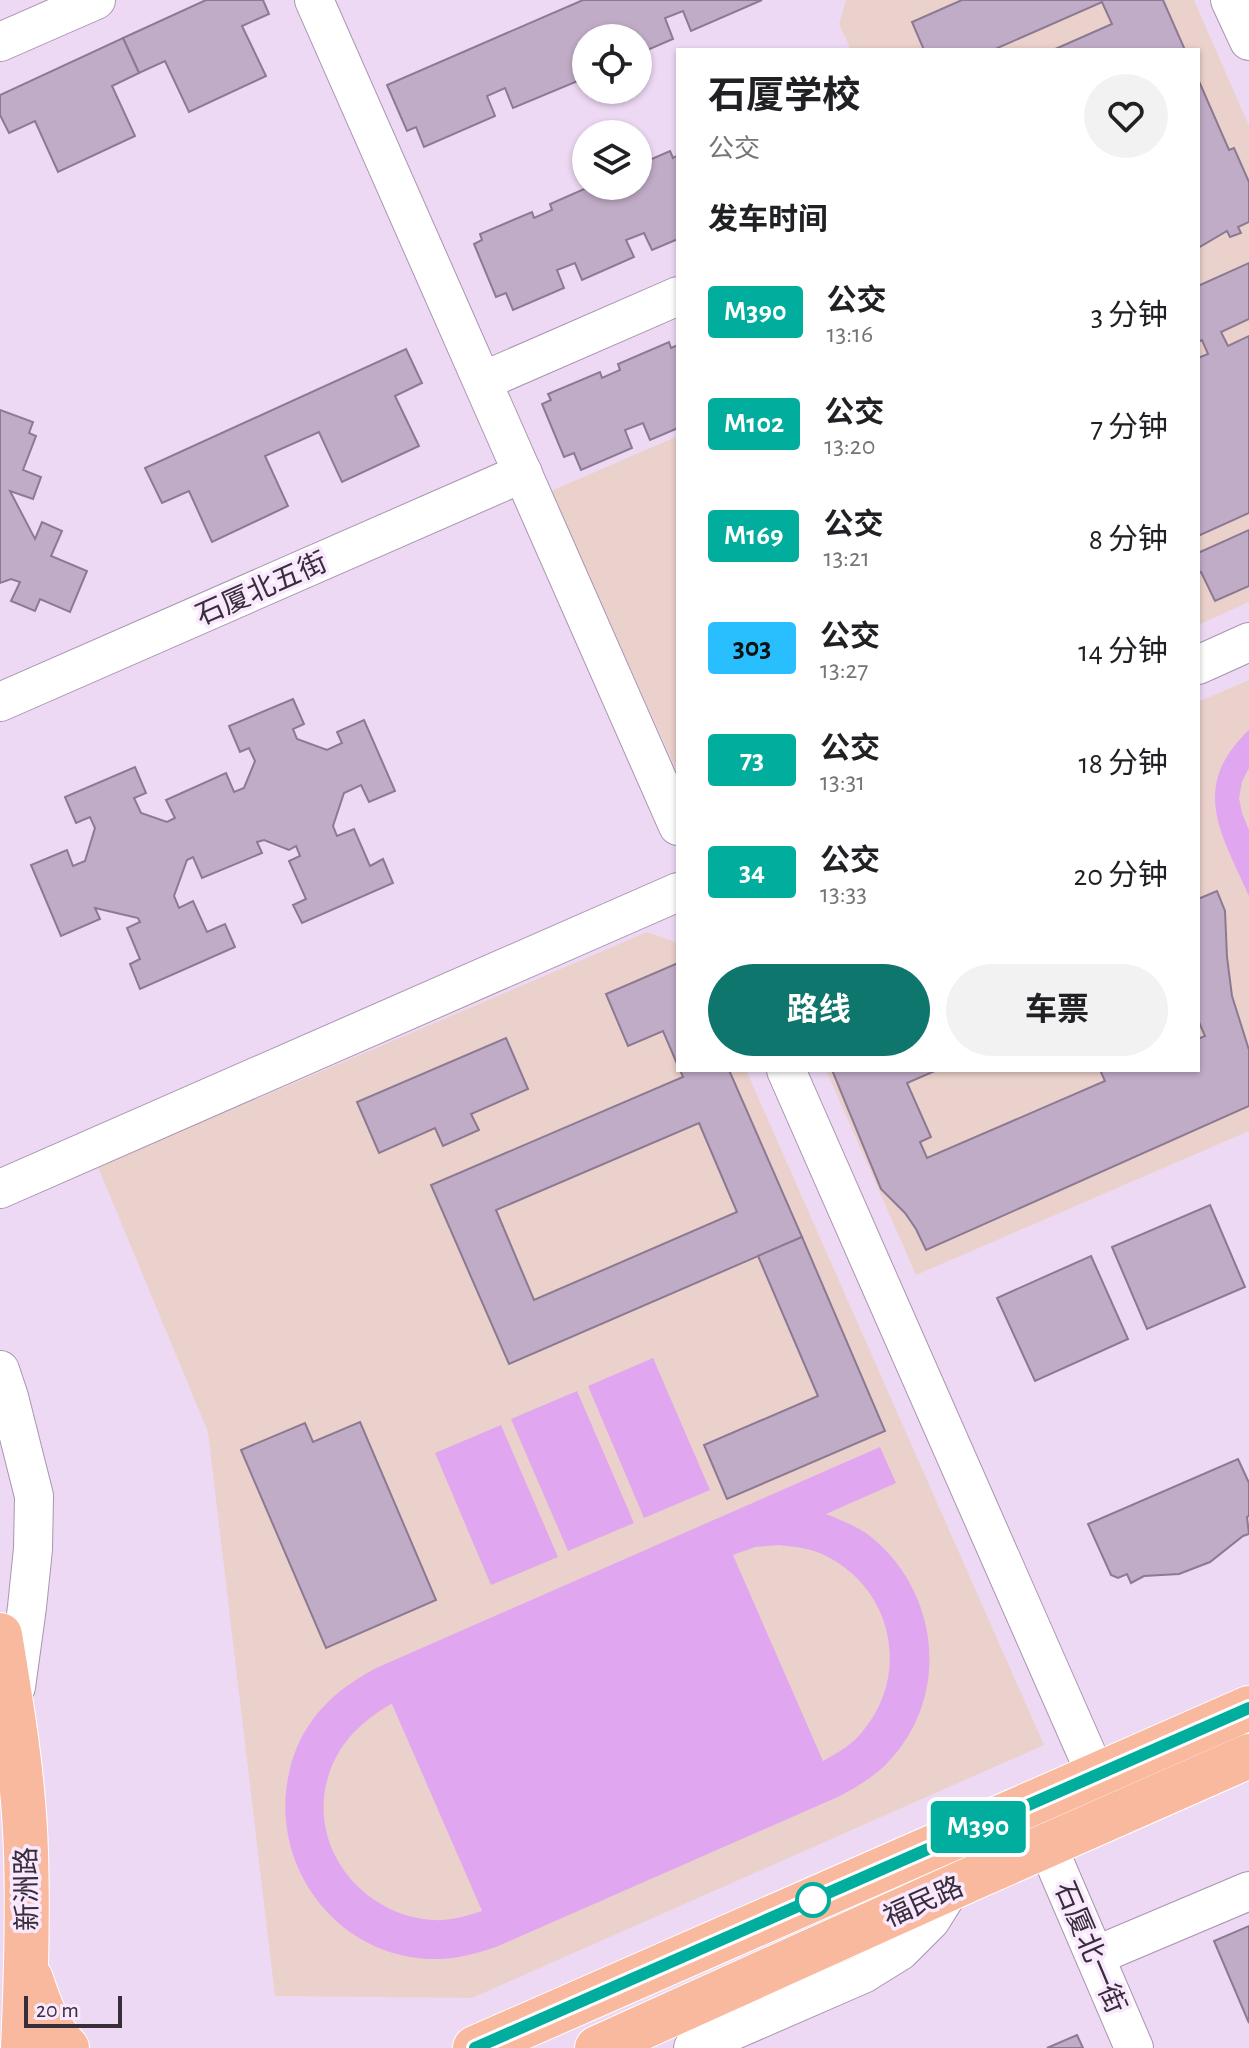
<!DOCTYPE html>
<html lang="zh">
<head>
<meta charset="utf-8">
<style>
  :root { --surface:#fff; --page:#f2f2f2; --text:#202124; --muted:#757577; --accent:#0f766e }
  body { margin:0; font-family:"Alegreya Sans","Noto Sans SC",sans-serif; background:var(--page); color:var(--text); height:100vh; display:flex; flex-direction:column; font-size:30px; white-space:nowrap }
  * { box-sizing:border-box; margin:0 }
  p { font-size:26px; color:var(--muted) }
  .icon { flex:none; width:44px; height:44px; fill:none; stroke:currentColor; stroke-width:2; stroke-linecap:round; stroke-linejoin:round }
  .map { position:relative; flex:1; overflow:hidden }
  .side { position:absolute; left:676px; top:48px; width:524px; height:1024px; display:flex; flex-direction:column; background:var(--surface); border-radius:0px; box-shadow:0 2px 6px #0004 }
  .side>* { flex:none }
  .badge { padding:0 16px; border-radius:6px; font-size:28px; line-height:52px }
  .fabs { position:absolute; left:572px; top:24px; display:grid; gap:16px }
  .fabs a { display:grid; place-items:center; width:80px; height:80px; border-radius:50%; background:var(--surface); box-shadow:0 2px 6px #0004; font-size:40px }
  .scale { position:absolute; left:24px; bottom:20px; width:98px; box-sizing:border-box; padding-left:8px; border:4px solid #372e39; border-top:0; font-size:22px; line-height:28px; white-space:nowrap; color:#372e39; -webkit-text-stroke:6px #f9e8fe; paint-order:stroke }
  .map>.badge { position:absolute; translate:-50% -50%; box-shadow:0 0 0 4px #fff }
  h2 { padding:0 32px; font-size:30px; line-height:72px }
  .round { display:grid; place-items:center; flex:none; width:84px; height:84px; border-radius:42px; background:var(--page) }
  .head { display:flex; align-items:center; justify-content:space-between; height:136px; padding:0 32px }
  h1 { font-size:38px; font-weight:700; line-height:60px }
  .button { display:flex; gap:16px; margin-top:auto; padding:16px 32px }
  .button a { flex:1; height:92px; border-radius:48px; background:var(--accent); color:#fff; font-size:32px; font-weight:700; line-height:92px; text-align:center }
  .button a+a { background:var(--page); color:var(--text) }
  ul { padding:0; list-style:none }
  li { display:flex; align-items:center; gap:24px; height:112px; padding:0 32px }
  li div { flex:1 }
  li b { display:block; font-size:30px }
  li em { font-style:normal }
  li .badge { min-width:88px; font-weight:700; text-align:center }
  .map>svg:first-child { display:block }
  .education { fill:#ebd1cb }
  .pitch { fill:#e0a7f0; fill-rule:evenodd }
  .building { fill:#c1acc7; stroke:#8c7992; stroke-width:2; fill-rule:evenodd }
  .lines { fill:none; stroke-linecap:round; stroke-linejoin:round }
  .minor-casing { stroke:#a995af; stroke-width:40 }
  .major-casing { stroke:#fff; stroke-width:46 }
  .minor { stroke:#fff; stroke-width:38 }
  .major { stroke:#f8b99e; stroke-width:44 }
  .line-casing { stroke:#fff; stroke-width:18 }
  .line { stroke:#01ad9c; stroke-width:12 }
  .stop-dot { fill:#fff; stroke:#01ad9c; stroke-width:4 }
  .labels { text-anchor:middle; stroke-width:7; stroke-linejoin:round; paint-order:stroke }
  .street-label { font-size:28px; fill:#372e39; stroke:#f9e8fe }
</style>
</head>
<body>
<div class="map">
<svg width="1249" height="2048" viewBox="0 0 1249 2048">
  <rect width="100%" height="100%" fill="#eed9f5"/>
  <g class="education">
    <polygon points="846,0 1194,0 1249,126 1249,602 1198,625 1198,50 851,50 839,24"/>
    <polygon points="678,436 678,774 551,491"/>
    <polygon points="1249,680 1249,1131 916,1275 826,1070 1198,1070 1198,702"/>
    <polygon points="647,932 678,943 678,1070 746,1070 1044,1745 472,1998 275,1996 208,1432 98,1167"/>
  </g>
  <g class="pitch">
    <path d="M1249,730V768L1242,782L1239,798L1242,813L1249,830V896C1221,833 1189,787 1249,730Z"/>
    <polygon points="653,1358 710,1490 644,1518 588,1386"/>
    <polygon points="577,1391 634,1523 568,1551 511,1419"/>
    <polygon points="501,1425 558,1557 491,1585 435,1453"/>
    <path d="M880,1447L896,1483L826,1514C841,1520 857,1526 870,1536C939,1591 951,1694 890,1760C876,1776 858,1786 840,1796L496,1947C477,1953 458,1959 437,1959C339,1960 268,1867 289,1773C292,1758 298,1742 307,1728C325,1700 346,1685 374,1669ZM779,1545C795,1547 811,1548 826,1556C893,1589 911,1675 862,1732C852,1745 837,1753 823,1761L733,1555L755,1547ZM391,1704H392L482,1911C466,1916 450,1921 433,1920C360,1915 304,1843 330,1771C341,1740 364,1720 391,1704Z"/>
  </g>
  <g class="building">
    <polygon points="206,0 263,0 269,14 242,26 266,76 189,112 165,61 139,73 123,38"/>
    <polygon points="583,0 762,0 691,31 683,11 665,18 673,39 638,54 638,38 586,38 586,53 576,57 585,78 513,108 505,88 487,96 495,116 424,147 416,127 407,131 387,85"/>
    <polygon points="962,0 1163,0 1185,50 1053,50 1112,24 1102,2 993,50 924,50 912,22"/>
    <polygon points="123,38 139,73 112,86 135,136 58,172 35,121 9,133 0,115 0,95"/>
    <polygon points="1198,79 1229,150 1234,148 1249,182 1249,222 1238,227 1241,233 1230,237 1227,231 1198,248"/>
    <polygon points="670,151 673,158 678,155 678,239 652,250 644,233 626,240 634,257 582,280 575,263 557,270 564,288 513,310 506,293 496,297 474,244 482,240 480,234 532,212 534,218 552,210 550,204 591,186 603,186 603,188 638,186 638,165"/>
    <polygon points="1249,263 1249,319 1221,332 1228,346 1249,336 1249,513 1198,536 1198,358 1208,354 1202,340 1198,342 1198,286"/>
    <polygon points="669,342 671,348 678,345 678,428 650,440 643,423 625,430 632,448 581,470 574,453 564,457 542,404 551,400 548,394 600,372 602,378 620,370 618,364"/>
    <polygon points="406,349 422,383 395,396 419,446 342,482 319,432 265,456 288,506 212,542 189,491 162,503 145,468"/>
    <polygon points="0,410 33,422 29,433 36,436 23,470 41,477 33,499 10,491 35,539 42,522 62,531 51,556 87,571 70,612 40,599 35,611 11,601 20,582 11,579 0,583"/>
    <polygon points="1249,530 1249,586 1215,601 1201,572 1198,574 1198,553"/>
    <polygon points="293,699 304,724 293,729 297,739 327,750 342,743 337,732 364,720 395,791 369,802 361,785 344,793 333,826 337,836 354,829 370,866 383,859 393,883 302,923 293,905 306,899 289,861 300,856 296,846 289,850 264,840 257,842 262,853 202,878 193,857 187,860 174,896 179,908 193,901 207,932 225,924 235,947 140,989 130,964 140,959 127,928 140,922 138,918 95,908 100,919 61,936 31,865 67,850 73,866 85,861 95,828 90,817 76,823 65,797 135,767 146,793 134,798 141,813 167,822 175,818 166,800 226,773 234,792 244,788 255,761 249,748 240,752 229,726"/>
    <polygon points="1217,891 1225,911 1227,957 1232,996 1249,1050 1249,1106 926,1250 916,1229 905,1213 881,1189 832,1070 937,1070 907,1083 931,1137 920,1142 927,1158 1105,1081 1100,1070 1198,1070 1198,1039 1205,1036 1198,1020 1198,899"/>
    <polygon points="678,963 678,1066 663,1031 628,1046 606,994"/>
    <polygon points="506,1038 528,1089 471,1114 479,1130 443,1146 435,1128 379,1153 357,1102"/>
    <path d="M680,1070H729L802,1237L509,1364L431,1185L683,1077ZM699,1123L737,1212L534,1300L496,1210Z"/>
    <polygon points="1210,1205 1245,1287 1147,1329 1112,1247"/>
    <polygon points="802,1237 885,1431 727,1499 704,1445 818,1396 758,1256"/>
    <polygon points="1091,1256 1128,1339 1035,1381 997,1298"/>
    <polygon points="360,1422 436,1600 326,1648 241,1450 305,1423 313,1442"/>
    <polygon points="1238,1459 1249,1483 1249,1516 1247,1517 1249,1534 1243,1536 1210,1562 1179,1574 1144,1576 1131,1583 1127,1574 1118,1578 1111,1575 1088,1524"/>
    <polygon points="1249,1926 1249,2023 1214,1941"/>
    <polygon points="1077,2035 1083,2048 1047,2048"/>
  </g>
  <g class="lines">
    <g class="minor-casing">
      <g id="minor">
        <polyline points="314,0 678,826"/>
        <polyline points="1230,0 1249,41"/>
        <polyline points="0,42 96,0"/>
        <polyline points="483,381 678,296"/>
        <polyline points="1198,665 1249,642"/>
        <polyline points="0,702 523,473"/>
        <polyline points="786,1070 1096,1775"/>
        <polyline points="0,1189 678,892"/>
        <polyline points="0,1370 9,1397 34,1496 33,1549 27,1607 16,1687"/>
        <polyline points="1047,1845 1134,2048"/>
        <polyline points="1095,1956 1249,1891"/>
        <polyline points="693,2048 863,1974 900,1951 931,1920 951,1888"/>
      </g>
    </g>
    <g class="major-casing">
      <g id="major">
        <path d="M0,1635C12,1707 24,1780 26,1853C28,1918 26,1983 23,2048"/>
        <path d="M31,1979C39,2004 48,2029 67,2048"/>
        <polyline points="475,2048 1249,1708"/>
        <polyline points="597,2048 973,1878 1249,1756"/>
      </g>
    </g>
    <use href="#minor" class="minor"/>
    <use href="#major" class="major"/>
  </g>
  <g class="lines">
    <g class="line-casing">
      <polyline id="line" points="475,2048 1249,1708"/>
    </g>
    <use href="#line" class="line"/>
  </g>
  <circle class="stop-dot" cx="813" cy="1900" r="16"/>
  <g class="labels">
    <g class="street-label">
      <text transform="translate(261 588) rotate(-24)" y="10">石厦北五街</text>
      <text transform="translate(26 1889) rotate(-91)" y="10">新洲路</text>
      <text transform="translate(923 1901) rotate(-24)" y="10">福民路</text>
      <text transform="translate(1091 1947) rotate(67)" y="10">石厦北一街</text>
    </g>
  </g>
</svg>
<div class="fabs">
<a><svg class="icon" aria-label="locate" viewBox="0 0 24 24"><circle cx="12" cy="12" r="6"/><path d="M12 2v4M12 18v4M2 12h4M18 12h4"/></svg></a>
<a><svg class="icon" aria-label="layers" viewBox="0 0 24 24"><path d="M12 4l9 5-9 5-9-5zM3 14l9 5 9-5"/></svg></a>
</div>
<div class="scale">20 m</div>
<b class="badge" style="left:978px;top:1827px;background:#01ad9c;color:#fff">M390</b>
<section class="side">
<div class="head"><div><h1>石厦学校</h1><p>公交</p></div><a class="round"><svg class="icon" aria-label="heart" viewBox="0 0 24 24"><path d="M12 20l-8-8c-3-5 5-10 8-4 3-6 11-1 8 4z"/></svg></a></div>
<h2>发车时间</h2>
<ul>
<li><span class="badge" style="background:#01ad9c;color:#fff">M390</span><div><b>公交</b><p>13:16</p></div><em>3 分钟</em></li>
<li><span class="badge" style="background:#01ad9c;color:#fff">M102</span><div><b>公交</b><p>13:20</p></div><em>7 分钟</em></li>
<li><span class="badge" style="background:#01ad9c;color:#fff">M169</span><div><b>公交</b><p>13:21</p></div><em>8 分钟</em></li>
<li><span class="badge" style="background:#29bfff;color:#111">303</span><div><b>公交</b><p>13:27</p></div><em>14 分钟</em></li>
<li><span class="badge" style="background:#01ad9c;color:#fff">73</span><div><b>公交</b><p>13:31</p></div><em>18 分钟</em></li>
<li><span class="badge" style="background:#01ad9c;color:#fff">34</span><div><b>公交</b><p>13:33</p></div><em>20 分钟</em></li>
</ul>
<div class="button"><a>路线</a><a>车票</a></div>
</section>
</div>
</body>
</html>
